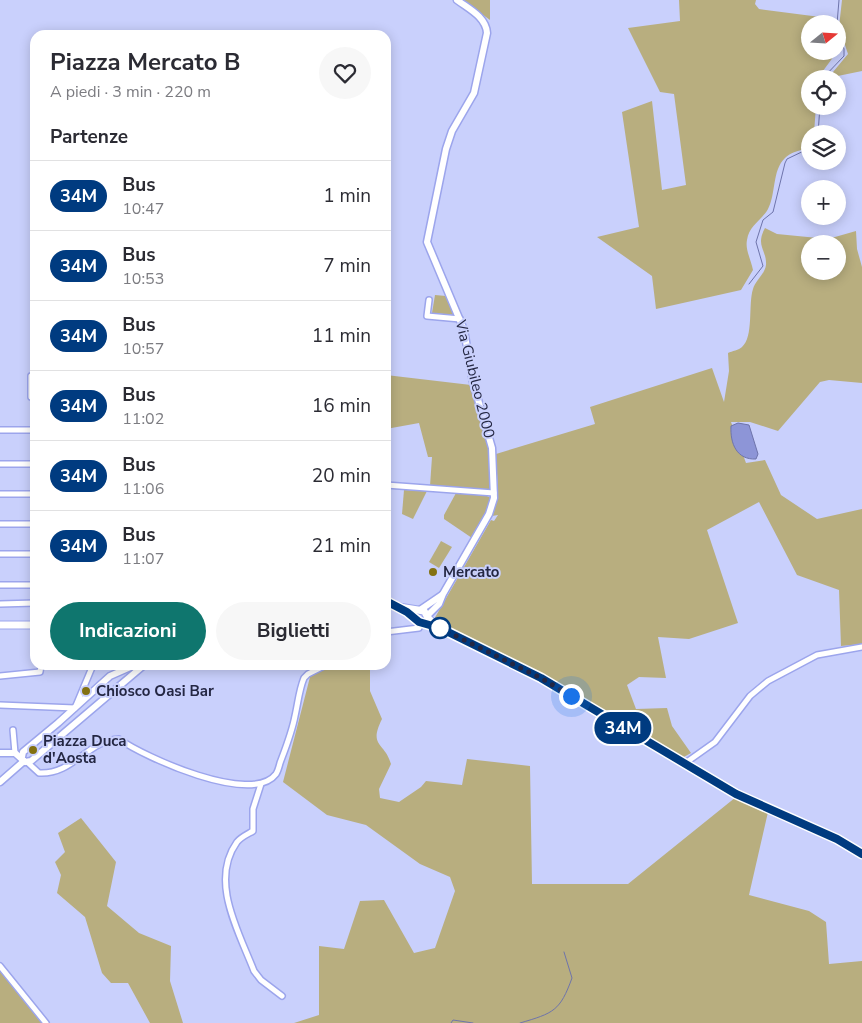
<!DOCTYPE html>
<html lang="it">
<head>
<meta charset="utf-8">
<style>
  :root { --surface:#fff; --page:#f7f7f7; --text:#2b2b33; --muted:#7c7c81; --line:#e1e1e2; --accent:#0f766e }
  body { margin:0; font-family:"Nunito Sans",sans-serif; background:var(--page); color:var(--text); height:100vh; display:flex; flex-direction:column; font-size:19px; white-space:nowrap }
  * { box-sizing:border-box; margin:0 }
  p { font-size:16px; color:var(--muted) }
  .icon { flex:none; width:28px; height:28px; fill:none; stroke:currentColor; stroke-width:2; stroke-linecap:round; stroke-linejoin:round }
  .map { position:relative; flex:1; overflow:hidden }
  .side { position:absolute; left:30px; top:30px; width:361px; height:640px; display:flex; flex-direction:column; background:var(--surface); border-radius:15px; box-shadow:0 2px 12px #0003 }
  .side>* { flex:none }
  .badge { padding:0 10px; border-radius:16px; font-size:18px; line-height:32px }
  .needle { width:32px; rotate:72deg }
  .controls { position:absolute; left:801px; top:15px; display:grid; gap:10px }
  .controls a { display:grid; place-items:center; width:45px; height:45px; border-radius:50%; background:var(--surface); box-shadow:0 2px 12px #0003; font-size:25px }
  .you { position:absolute; width:25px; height:25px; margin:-12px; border:4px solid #fff; border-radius:50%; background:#1a73e8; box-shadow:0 0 0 8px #1a73e833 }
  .map>.badge { position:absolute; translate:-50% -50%; box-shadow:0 0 0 2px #fff }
  h2 { padding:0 20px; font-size:19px; line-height:45px }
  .round { display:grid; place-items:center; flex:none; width:52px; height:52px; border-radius:26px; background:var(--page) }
  .headline { display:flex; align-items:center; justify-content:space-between; height:85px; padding:0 20px }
  h1 { font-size:24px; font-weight:700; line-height:38px }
  .button { display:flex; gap:10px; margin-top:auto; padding:10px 20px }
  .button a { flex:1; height:58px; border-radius:30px; background:var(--accent); color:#fff; font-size:20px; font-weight:700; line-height:58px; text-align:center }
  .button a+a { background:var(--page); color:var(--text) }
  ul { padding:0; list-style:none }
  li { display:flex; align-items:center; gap:15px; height:70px; padding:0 20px; border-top:1px solid var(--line) }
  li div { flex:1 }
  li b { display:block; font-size:19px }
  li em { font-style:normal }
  li .badge { min-width:55px; font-weight:700; text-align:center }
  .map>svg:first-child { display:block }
  .green { fill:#b8ae7f; fill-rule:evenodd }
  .water { fill:#8d95d7; stroke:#6e74ab }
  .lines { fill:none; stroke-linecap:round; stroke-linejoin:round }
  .stream { stroke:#6e74ab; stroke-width:1 }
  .minor-casing { stroke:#9ca5ec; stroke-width:8 }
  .tertiary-casing { stroke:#9ca5ec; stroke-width:9 }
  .secondary-casing { stroke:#9ca5ec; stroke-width:9 }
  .minor { stroke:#fff; stroke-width:5 }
  .tertiary { stroke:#fff; stroke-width:6 }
  .secondary { stroke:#fff; stroke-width:7 }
  .line-casing { stroke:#fff; stroke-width:11 }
  .line { stroke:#003b80; stroke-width:8 }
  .walk { stroke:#242743; stroke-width:5; stroke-dasharray:0 9 }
  .poi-dot { fill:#837111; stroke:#c9d0fc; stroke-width:2 }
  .stop-dot { fill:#fff; stroke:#003b80; stroke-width:2.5 }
  .labels { text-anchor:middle; stroke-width:4; stroke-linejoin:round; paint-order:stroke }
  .street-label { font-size:15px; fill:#242743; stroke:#c9d0fc }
  .poi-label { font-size:15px; font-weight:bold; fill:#242743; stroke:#c9d0fc; text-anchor:start }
</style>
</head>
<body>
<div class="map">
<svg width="862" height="1023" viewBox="0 0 862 1023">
  <rect width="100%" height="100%" fill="#c9d0fc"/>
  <g class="green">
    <polygon points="463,0 490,0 490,20"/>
    <path d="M679,0H756L755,4L759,9L828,18L830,24H810V51H835L834,56L817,79H810V106H816L814,133L810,134C810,155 796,147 785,158C772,170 776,194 768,209C762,220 749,225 747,240C745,249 751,260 753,270L741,290L656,309L652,276L597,237L639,227L622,112L652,101L662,190L686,185L674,94L660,92L628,28L680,21Z"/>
    <polygon points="842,0 862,0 862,71 828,78 848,54 839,27"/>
    <path d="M765,228L777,234L828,239L856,231L857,249L862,267V383L829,380L820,382L778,431L750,422H731L746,463L765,460L781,495L817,519L862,509V644L841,646L839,590L797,575L759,502L707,530L738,623L689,639L658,637L666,678L639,677L627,685L636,709L667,708L672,726L691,753L682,758L433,621L491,520L494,521L498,515L492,516L498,492L496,454L595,424L590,407L712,368L724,402L729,371L728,353C732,351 739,350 742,347C754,337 748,304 753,289C755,281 765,274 766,265C767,250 755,246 765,228ZM810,244H838V271H810Z"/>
    <polygon points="435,295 446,296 456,315 432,313"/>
    <polygon points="386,375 471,385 489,444 492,489 488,491 430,486 432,457 428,457 419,423 386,429"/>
    <polygon points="404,490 427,491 413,519 402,514"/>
    <polygon points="456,493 487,496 491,498 487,513 472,538 444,519 444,515"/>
    <polygon points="441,541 452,547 439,568 429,562"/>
    <path d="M331,665H370V691L382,719C368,747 385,742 391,764L379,789L380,798L399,802L421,787L426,781L462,785L467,759L530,766L532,884H628L736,797L768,812L749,895L809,911L826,922L829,964L862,961V1023H294L319,1015V946L344,949L360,901L384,900L414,953L435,948L455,891L450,877L420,864L366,825L327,815L283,782L310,677Z"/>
    <polygon points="81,818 116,862 107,906 139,933 171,946 170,981 183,1023 150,1023 128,983 111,983 102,973 85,917 57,893 61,875 55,862 65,852 58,833"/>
    <polygon points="0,969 44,1023 0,1023"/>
  </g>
  <path class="water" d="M738,423L749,425L758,454L756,459C737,460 730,444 731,426Z"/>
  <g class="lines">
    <g class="stream">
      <polyline points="837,24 839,0"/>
      <polyline points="822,79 844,56 844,49 838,30"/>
      <polyline points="818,134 820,106"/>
      <polyline points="749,284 763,266 756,242 763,220 773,212 785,163 787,159 810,148"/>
      <polyline points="451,1023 453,1020 473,1023"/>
      <path d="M520,1023C554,1013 560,1011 572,978L564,952"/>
    </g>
    <g class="minor-casing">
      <g id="minor">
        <polyline points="429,300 427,316 460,319"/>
        <polyline points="31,376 31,397 35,397"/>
        <polyline points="0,430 35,430"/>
        <polyline points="0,464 35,464"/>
        <polyline points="386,485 494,493"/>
        <polyline points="0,494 35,494"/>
        <polyline points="0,524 35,524"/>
        <polyline points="0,554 35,554"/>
        <polyline points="0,585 35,585"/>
        <polyline points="0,604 35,603"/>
        <polyline points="386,632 419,628 421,622"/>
        <polyline points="0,676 40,672 41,665"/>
        <polyline points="0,705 75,708 93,665"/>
        <polyline points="13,730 15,753"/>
        <path d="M27,762L39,773C73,775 88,740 119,739C144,757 252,806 276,774C278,771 279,767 280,763C286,747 292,732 295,716C298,703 299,690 304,678L308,674L326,665"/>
        <polyline points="684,764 715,742 750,696 768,681 817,655 862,647"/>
        <path d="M261,784L253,809V831C248,834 241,837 237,842C209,881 239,932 254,971L261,980L282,996"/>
        <polyline points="0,966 46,1023"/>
      </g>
    </g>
    <g class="tertiary-casing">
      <g id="tertiary">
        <polyline points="420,610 442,595"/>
        <path d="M427,616L439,604L443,594L489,514L494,498L492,448L473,382L464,330L427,242L446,149L452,131L474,93L487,33C486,17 469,9 457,0"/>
        <polyline points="0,753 15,753 25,762 31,761 144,665"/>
        <polyline points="22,757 23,752 58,723 110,676 135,665"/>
        <polyline points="0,782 24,761"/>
      </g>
    </g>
    <g class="secondary-casing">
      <g id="secondary">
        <polyline points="386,601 407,612 419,622 434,626"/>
        <polyline points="399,607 424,611 429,619 439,628 541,678 736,794 837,839 862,854"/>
        <polyline points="0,625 35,625"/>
      </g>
    </g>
    <use href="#minor" class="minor"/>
    <use href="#tertiary" class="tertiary"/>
    <use href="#secondary" class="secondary"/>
  </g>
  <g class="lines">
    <g class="line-casing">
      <polyline id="line" points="386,601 407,612 419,622 440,628 541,678 736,794 837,839 862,854"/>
    </g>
    <use href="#line" class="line"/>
    <polyline class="walk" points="440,628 541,678 571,696"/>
  </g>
  <g class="poi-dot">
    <circle cx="433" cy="572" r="5"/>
    <circle cx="86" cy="691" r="5"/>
    <circle cx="33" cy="750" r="5"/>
  </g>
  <circle class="stop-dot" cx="440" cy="628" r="10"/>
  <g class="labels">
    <g class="street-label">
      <text transform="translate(475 379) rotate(76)" y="5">Via Giubileo 2000</text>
    </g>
    <g class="poi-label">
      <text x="443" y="577">Mercato</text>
      <text x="96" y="696">Chiosco Oasi Bar</text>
      <text x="43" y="746">Piazza Duca<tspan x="43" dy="17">d'Aosta</tspan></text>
    </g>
  </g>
</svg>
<div class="controls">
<a><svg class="needle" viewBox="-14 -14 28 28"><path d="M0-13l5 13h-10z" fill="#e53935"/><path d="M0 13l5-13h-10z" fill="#7c7c81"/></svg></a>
<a><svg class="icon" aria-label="locate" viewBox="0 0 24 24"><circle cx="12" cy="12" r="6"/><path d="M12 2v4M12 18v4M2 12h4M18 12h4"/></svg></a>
<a><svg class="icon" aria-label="layers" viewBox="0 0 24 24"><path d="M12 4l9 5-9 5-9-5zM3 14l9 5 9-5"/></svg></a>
<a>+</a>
<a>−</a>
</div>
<div class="you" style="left:571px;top:696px"></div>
<b class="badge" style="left:623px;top:728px;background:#003b80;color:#fff">34M</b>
<section class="side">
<div class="headline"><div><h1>Piazza Mercato B</h1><p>A piedi · 3 min · 220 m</p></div><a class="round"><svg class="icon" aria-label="heart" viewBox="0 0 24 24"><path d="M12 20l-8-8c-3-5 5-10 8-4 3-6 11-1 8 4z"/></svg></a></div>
<h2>Partenze</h2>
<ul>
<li><span class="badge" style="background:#003b80;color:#fff">34M</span><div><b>Bus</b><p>10:47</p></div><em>1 min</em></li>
<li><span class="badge" style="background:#003b80;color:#fff">34M</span><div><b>Bus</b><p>10:53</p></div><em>7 min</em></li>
<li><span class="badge" style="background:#003b80;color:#fff">34M</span><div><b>Bus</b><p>10:57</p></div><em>11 min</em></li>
<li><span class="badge" style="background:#003b80;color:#fff">34M</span><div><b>Bus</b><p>11:02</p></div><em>16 min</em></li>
<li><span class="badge" style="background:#003b80;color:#fff">34M</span><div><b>Bus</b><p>11:06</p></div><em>20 min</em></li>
<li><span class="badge" style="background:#003b80;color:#fff">34M</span><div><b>Bus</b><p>11:07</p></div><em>21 min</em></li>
</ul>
<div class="button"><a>Indicazioni</a><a>Biglietti</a></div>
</section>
</div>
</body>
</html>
